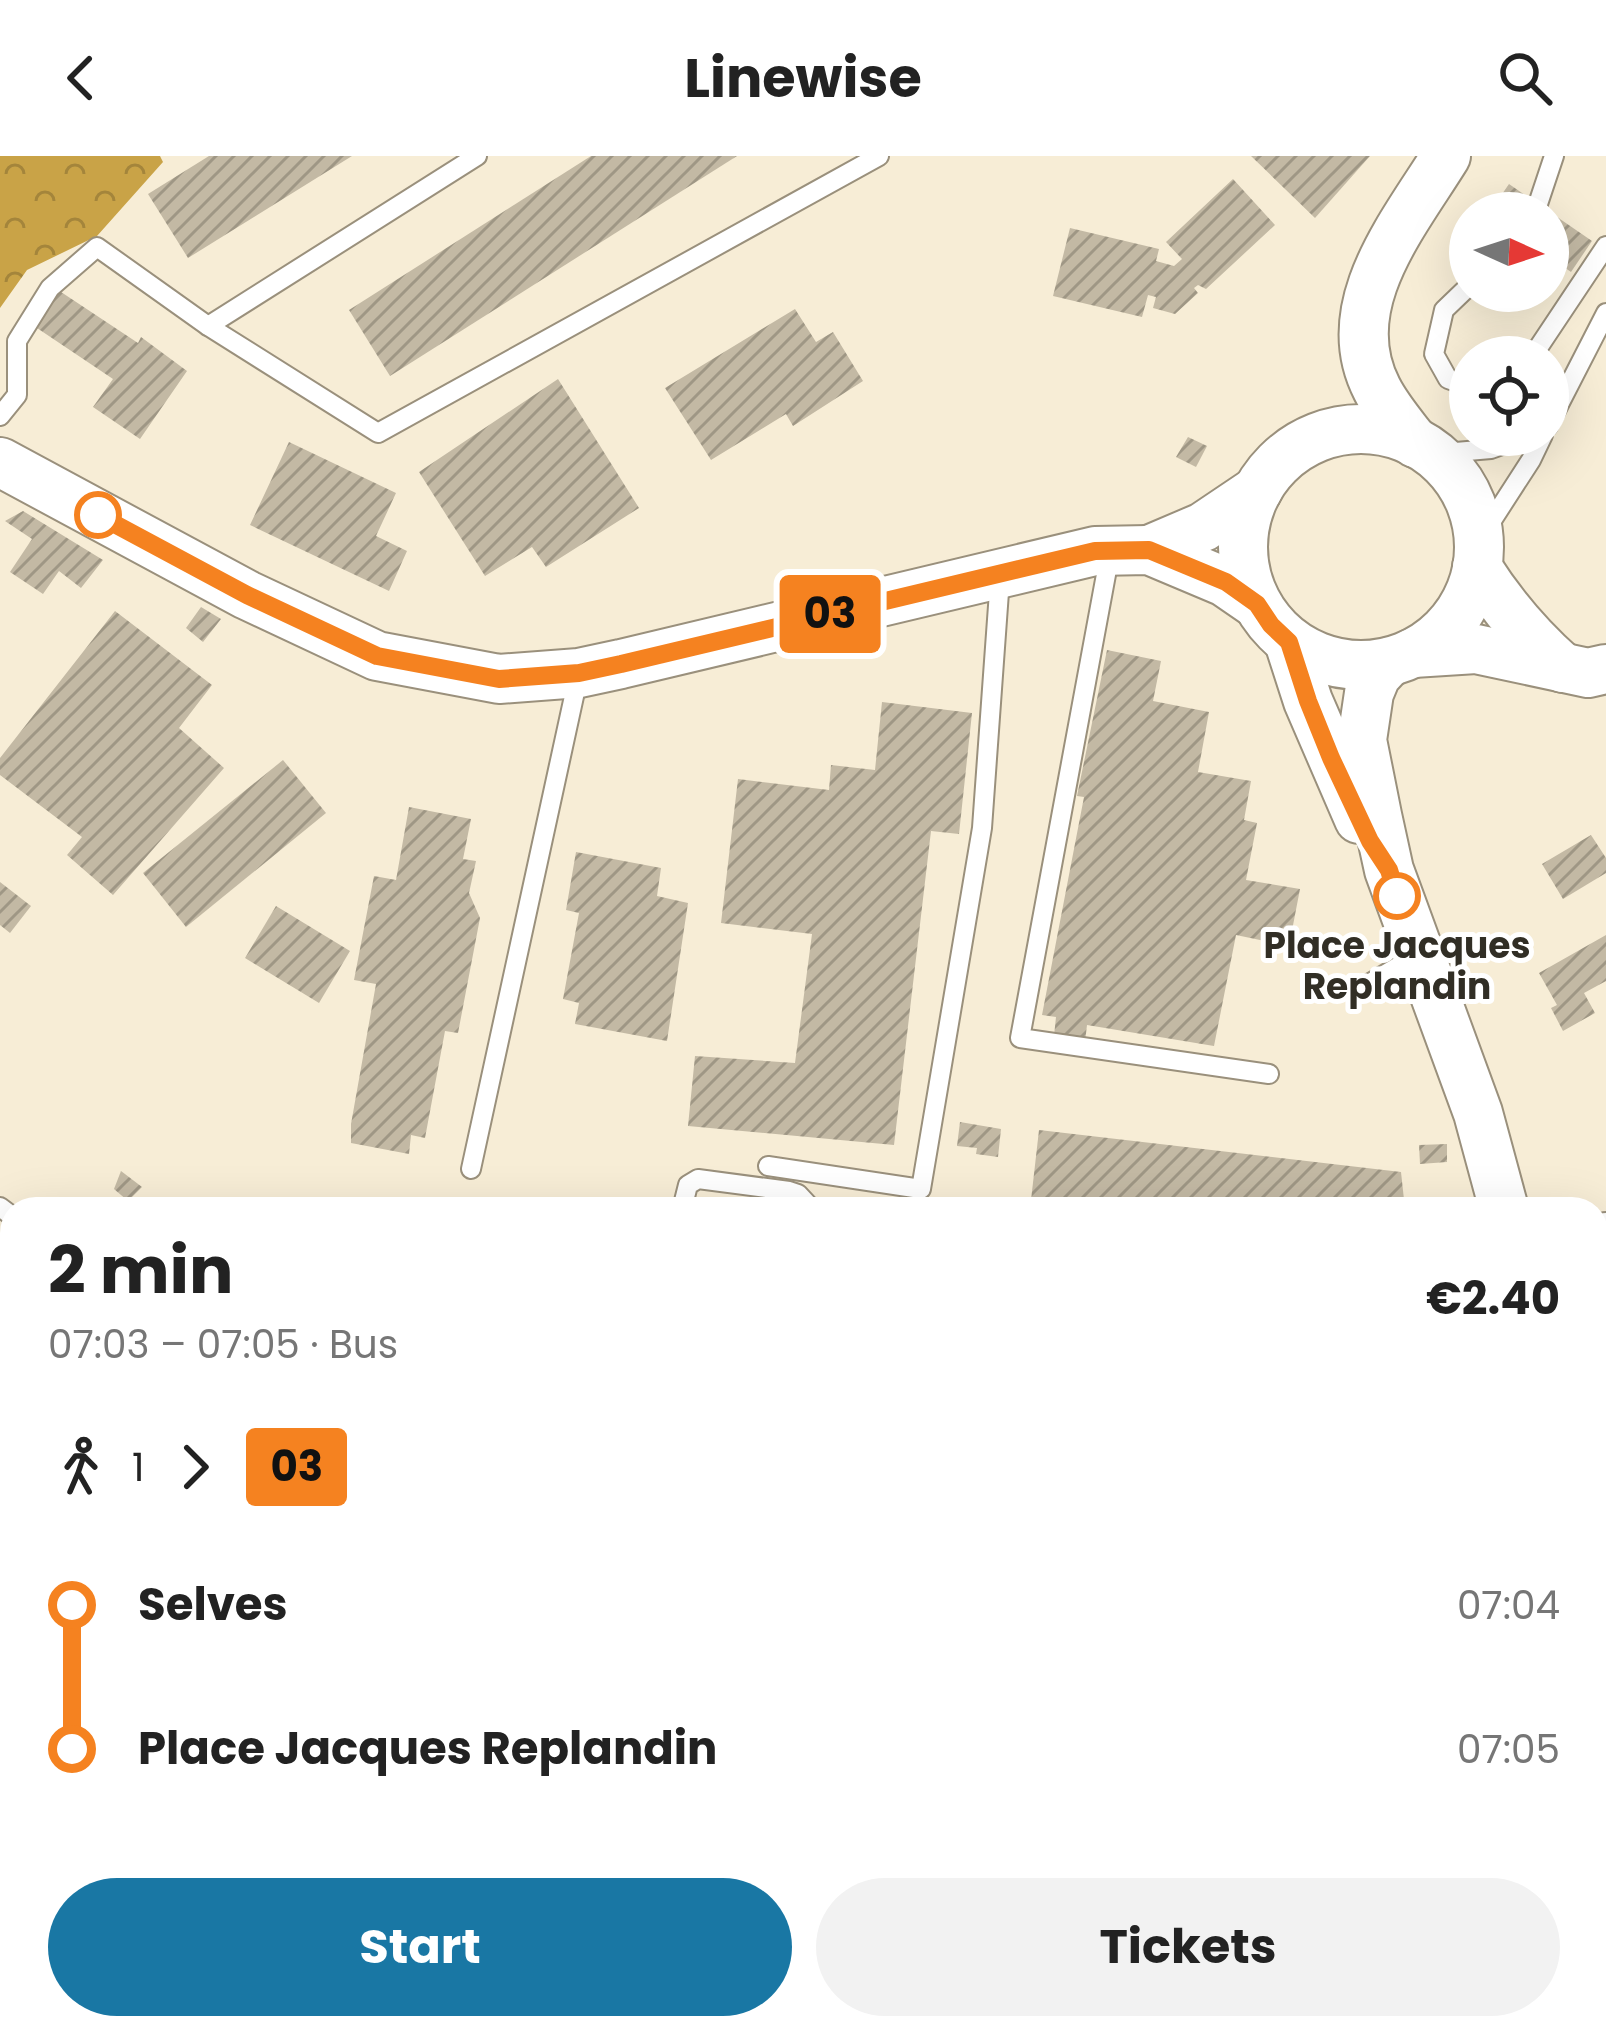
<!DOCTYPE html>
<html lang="en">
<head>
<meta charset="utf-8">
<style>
  :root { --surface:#fff; --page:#f2f2f2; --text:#222; --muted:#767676; --accent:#1977a4 }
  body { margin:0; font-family:Poppins,sans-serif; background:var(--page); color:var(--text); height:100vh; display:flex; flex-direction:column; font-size:45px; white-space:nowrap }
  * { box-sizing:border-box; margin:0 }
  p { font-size:39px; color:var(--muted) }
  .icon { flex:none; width:66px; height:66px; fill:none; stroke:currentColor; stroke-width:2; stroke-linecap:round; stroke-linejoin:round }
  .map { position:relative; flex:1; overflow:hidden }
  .drawer { position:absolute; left:0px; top:1041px; width:1608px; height:843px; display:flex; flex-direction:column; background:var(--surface); border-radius:36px 36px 0 0; box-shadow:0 12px 48px #0002 }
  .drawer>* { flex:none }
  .badge { padding:0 24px; border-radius:9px; font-size:42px; line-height:78px }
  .needle { width:78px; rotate:93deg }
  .controls { position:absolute; left:1449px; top:36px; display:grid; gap:24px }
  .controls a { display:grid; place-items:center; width:120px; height:120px; border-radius:50%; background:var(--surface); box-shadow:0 12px 48px #0002; font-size:60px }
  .map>.badge { position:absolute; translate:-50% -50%; box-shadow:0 0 0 6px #fff }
  .legs { display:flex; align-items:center; gap:18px; height:132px; padding:0 48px; font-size:39px }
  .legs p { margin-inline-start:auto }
  .summary { display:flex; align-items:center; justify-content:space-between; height:204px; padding:0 48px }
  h1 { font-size:66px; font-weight:700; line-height:90px }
  .cta { display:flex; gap:24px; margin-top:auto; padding:24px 48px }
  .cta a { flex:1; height:138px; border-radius:72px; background:var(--accent); color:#fff; font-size:48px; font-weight:700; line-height:138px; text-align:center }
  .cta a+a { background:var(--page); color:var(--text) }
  ul { padding:0 48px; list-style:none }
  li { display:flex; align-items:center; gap:42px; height:144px; font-size:45px }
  li i { display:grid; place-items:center; width:18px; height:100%; margin:0 15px; background:currentColor }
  li i::after { content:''; width:30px; height:30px; margin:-15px; border:9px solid; border-radius:50%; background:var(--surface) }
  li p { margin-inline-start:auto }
  li:first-child i { background:linear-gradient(#0000 50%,currentColor 0) }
  li:last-child i { background:linear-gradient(currentColor 50%,#0000 0) }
  header { display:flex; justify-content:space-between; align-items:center; height:156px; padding:0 48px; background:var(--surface); font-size:54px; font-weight:700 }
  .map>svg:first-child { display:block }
  .green { fill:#e5c581 }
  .forest { fill:url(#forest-crowns) }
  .building { fill:url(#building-hatch) }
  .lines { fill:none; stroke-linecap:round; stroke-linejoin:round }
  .lane-casing { stroke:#9a907c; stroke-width:22 }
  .street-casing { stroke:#9a907c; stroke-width:40 }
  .secondary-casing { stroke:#9a907c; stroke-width:52 }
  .lane { stroke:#fff; stroke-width:18 }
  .street { stroke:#fff; stroke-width:36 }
  .secondary { stroke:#fff; stroke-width:48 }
  .line-1-casing { stroke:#fff; stroke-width:27 }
  .line-1 { stroke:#f58220; stroke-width:18 }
  .stop-1-dot { fill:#fff; stroke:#f58220; stroke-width:6 }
  .labels { text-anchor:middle; stroke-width:10; stroke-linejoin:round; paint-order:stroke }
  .stop-label { font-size:36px; font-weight:bold; fill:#312e25; stroke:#fff }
</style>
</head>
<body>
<header><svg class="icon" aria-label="back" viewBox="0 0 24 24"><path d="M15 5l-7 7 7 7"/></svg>Linewise<svg class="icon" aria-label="search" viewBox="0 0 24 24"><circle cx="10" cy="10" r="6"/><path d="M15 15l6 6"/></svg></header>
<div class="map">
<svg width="1606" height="1883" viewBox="0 0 1606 1883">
  <defs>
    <pattern id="forest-crowns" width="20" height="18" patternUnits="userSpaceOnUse" patternTransform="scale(3)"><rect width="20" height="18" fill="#c9a347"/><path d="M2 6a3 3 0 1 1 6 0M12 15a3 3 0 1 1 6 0" fill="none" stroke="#a4853b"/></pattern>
    <pattern id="building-hatch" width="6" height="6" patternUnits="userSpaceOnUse" patternTransform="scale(3)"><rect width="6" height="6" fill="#c3b9a4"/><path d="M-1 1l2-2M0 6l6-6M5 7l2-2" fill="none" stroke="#9f9785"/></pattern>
  </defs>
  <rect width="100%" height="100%" fill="#f7edd6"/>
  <polygon class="green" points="923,1872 1324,1872 1318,1883 903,1883"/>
  <polygon class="forest" points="0,0 160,0 163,6 97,80 27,114 0,152"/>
  <g class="building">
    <polygon points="209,0 352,0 188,102 148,38"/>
    <polygon points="591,0 737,0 390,220 349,154"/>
    <polygon points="1251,0 1370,0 1315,62"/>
    <polygon points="1233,23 1275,69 1206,133 1198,129 1194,132 1198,137 1175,158 1153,152 1156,141 1148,139 1142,161 1053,140 1070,72 1159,93 1156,105 1174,110 1182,103 1166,86"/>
    <polygon points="1509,28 1592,85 1571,116 1548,100 1548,57 1489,57"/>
    <polygon points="58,134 138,187 141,181 187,215 140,283 93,251 113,223 34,170"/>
    <polygon points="795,153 816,186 833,176 863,225 793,270 786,258 711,304 665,232"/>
    <polygon points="558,223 639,352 546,411 532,391 485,420 419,316"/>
    <polygon points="1188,281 1207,290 1196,311 1176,301"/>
    <polygon points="289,286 396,337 376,380 407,395 389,435 250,369"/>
    <polygon points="23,355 103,404 81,432 59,415 43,438 10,416 32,383 5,365"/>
    <polygon points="201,451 221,463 203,486 186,472"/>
    <polygon points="115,455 212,529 179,572 224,612 113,739 67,699 82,681 0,619 0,602"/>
    <polygon points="1107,494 1161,505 1153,545 1209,556 1198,616 1251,625 1244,664 1257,667 1246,724 1300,733 1289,790 1236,779 1214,890 1087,869 1085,886 1054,880 1056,861 1042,859 1084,641 1077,640"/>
    <polygon points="882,546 972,557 959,678 931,675 894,989 688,970 695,900 795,907 812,778 721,767 738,623 829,634 831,609 875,614"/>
    <polygon points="283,604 326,657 186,771 143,717"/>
    <polygon points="409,651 471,663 463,703 476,705 469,737 480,762 458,877 445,875 425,982 411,979 409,998 351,987 351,968 376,828 354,824 374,720 396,724"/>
    <polygon points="1591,679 1606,702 1606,717 1563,743 1542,708"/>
    <polygon points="576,696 661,712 657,740 688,747 667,885 575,868 579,847 563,843 579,757 566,754"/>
    <polygon points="0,726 31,750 10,777 0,769"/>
    <polygon points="276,750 350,795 319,847 245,802"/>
    <polygon points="1606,779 1606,825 1584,837 1595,857 1563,875 1551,852 1557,849 1539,817"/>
    <polygon points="960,966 1001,973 998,1001 976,998 977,992 957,990"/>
    <polygon points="1039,974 1401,1016 1405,1053 1030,1053"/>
    <polygon points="1447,988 1447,1006 1420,1008 1419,989"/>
    <polygon points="121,1015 142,1031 128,1045 114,1033"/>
    <polygon points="12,1617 12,1689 0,1669 0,1625"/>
    <polygon points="0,1782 12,1801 12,1872 56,1872 63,1883 0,1883"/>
    <polygon points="1603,1785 1606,1785 1606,1883 1597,1883 1593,1881"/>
    <polygon points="122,1872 594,1872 600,1883 128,1883"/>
  </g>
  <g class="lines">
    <g class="lane-casing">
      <g id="lane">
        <polyline points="1538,48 1554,0"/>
        <polyline points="1470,129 1444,154 1434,198 1448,223 1470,231"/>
        <polyline points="208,170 477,0"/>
        <polyline points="1532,201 1606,90"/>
        <polyline points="0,260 17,239 17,185 50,132 97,91 208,170 378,277 879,0"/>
        <polyline points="1548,270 1606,157"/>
        <polyline points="1432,298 1491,293 1530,279"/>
        <polyline points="1478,386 1531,304 1543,279"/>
        <polyline points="1110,397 1020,882 1269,918"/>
        <polyline points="1355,836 1416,800"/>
        <polyline points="768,1010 921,1033 982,672 1000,422"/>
        <polyline points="471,1013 578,522"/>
        <polyline points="0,1051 12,1060"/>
        <polyline points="682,1053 688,1029 698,1023 789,1035 798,1038 812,1053"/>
        <polyline points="1596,1512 1601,1529 1598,1608 1599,1622 1606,1629"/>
        <polyline points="0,1540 12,1533"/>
        <polyline points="687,1872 693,1883"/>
      </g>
    </g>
    <g class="street-casing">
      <polyline id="street" points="1596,1084 1606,1075"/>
    </g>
    <g class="secondary-casing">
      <g id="secondary">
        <circle cx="1361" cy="391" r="118"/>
        <path d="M1415,287C1402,270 1387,253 1377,233C1334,150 1404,68 1446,0"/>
        <polyline points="0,306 247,439 377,500 499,523 579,517 621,508 1095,395 1149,394 1225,426 1257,448"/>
        <polyline points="1149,394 1203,371 1258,334"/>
        <path d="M1477,411C1501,449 1529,482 1563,512"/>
        <polyline points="1289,486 1308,545 1359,663"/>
        <polyline points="1413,497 1476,493 1588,517 1606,513"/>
        <polyline points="1389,506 1376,520 1369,537 1362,584 1377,659 1389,714 1478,957 1504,1053"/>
        <polyline points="1381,1883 1386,1872"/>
      </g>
    </g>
    <use href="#lane" class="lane"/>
    <use href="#street" class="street"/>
    <use href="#secondary" class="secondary"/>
  </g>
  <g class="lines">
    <g class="line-1-casing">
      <polyline id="line-1" points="98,359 247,439 377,500 499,523 579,517 621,508 1095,395 1149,394 1226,426 1257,448 1271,469 1289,486 1308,545 1331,602 1370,685 1389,714 1397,740"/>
    </g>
    <use href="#line-1" class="line-1"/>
  </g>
  <g class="stop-1-dot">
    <circle cx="98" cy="359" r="21"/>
    <circle cx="1397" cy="740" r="21"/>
  </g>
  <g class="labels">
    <g class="stop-label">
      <text x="1397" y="802">Place Jacques<tspan x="1397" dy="41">Replandin</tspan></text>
    </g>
  </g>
</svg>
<div class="controls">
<a><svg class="needle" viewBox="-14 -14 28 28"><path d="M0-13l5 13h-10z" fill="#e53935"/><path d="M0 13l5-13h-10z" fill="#767676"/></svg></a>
<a><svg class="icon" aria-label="locate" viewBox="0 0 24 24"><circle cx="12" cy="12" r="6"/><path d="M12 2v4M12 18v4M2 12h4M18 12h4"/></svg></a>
</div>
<b class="badge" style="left:830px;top:458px;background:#f58220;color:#111">03</b>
<section class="drawer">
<div class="summary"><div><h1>2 min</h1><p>07:03 – 07:05 · Bus</p></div><b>€2.40</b></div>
<div class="legs"><svg class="icon" aria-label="walk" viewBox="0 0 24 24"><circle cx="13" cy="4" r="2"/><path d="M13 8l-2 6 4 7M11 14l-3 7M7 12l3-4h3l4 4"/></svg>1<svg class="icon" aria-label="forward" viewBox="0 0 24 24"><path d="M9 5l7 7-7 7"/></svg><b class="badge" style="background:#f58220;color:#111">03</b></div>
<ul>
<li><i style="color:#f58220"></i><b>Selves</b><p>07:04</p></li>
<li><i style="color:#f58220"></i><b>Place Jacques Replandin</b><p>07:05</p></li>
</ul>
<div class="cta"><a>Start</a><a>Tickets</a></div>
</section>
</div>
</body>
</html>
